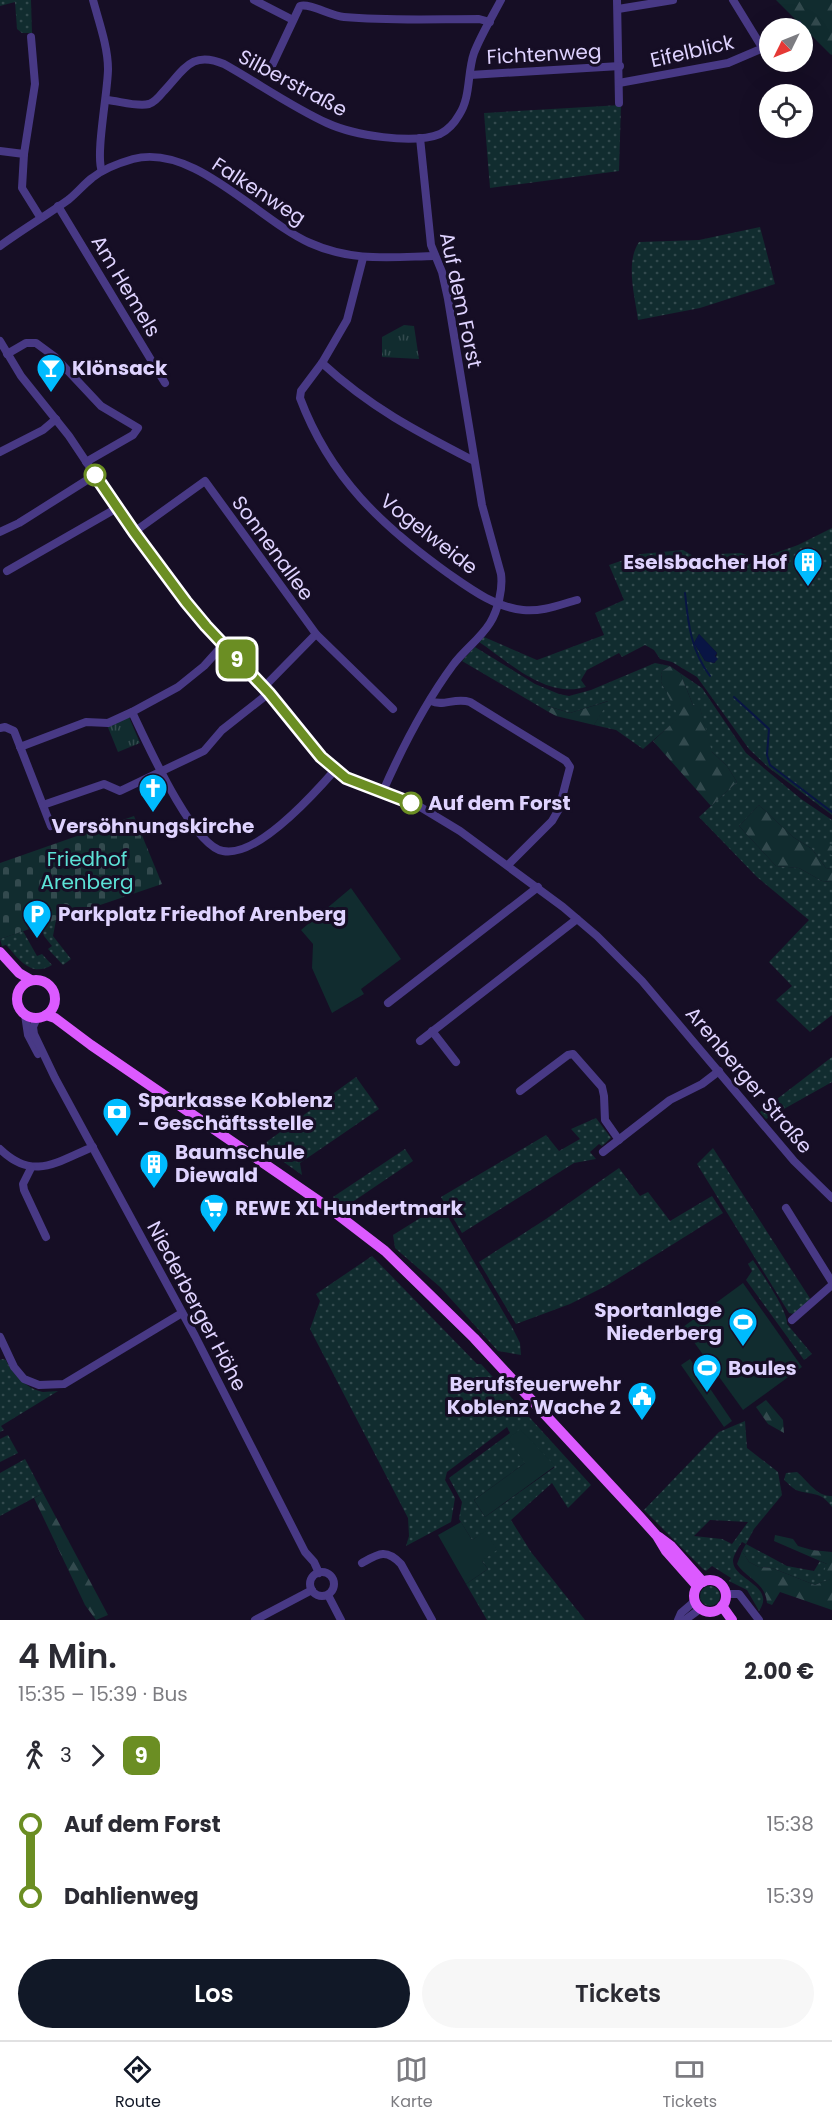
<!DOCTYPE html>
<html lang="de">
<head>
<meta charset="utf-8">
<style>
  :root { --surface:#fff; --page:#f7f7f7; --text:#2b2b33; --muted:#7c7c81; --line:#e1e1e2; --accent:#111827 }
  body { margin:0; font-family:Poppins,sans-serif; background:var(--page); color:var(--text); height:100vh; display:flex; flex-direction:column; font-size:22px; white-space:nowrap }
  * { box-sizing:border-box; margin:0 }
  p { font-size:20px; color:var(--muted) }
  .icon { flex:none; width:33px; height:33px; fill:none; stroke:currentColor; stroke-width:2; stroke-linecap:round; stroke-linejoin:round }
  .map { position:relative; height:1620px; overflow:hidden }
  .details { display:flex; flex-direction:column; background:var(--surface); flex:1 }
  .details>* { flex:none }
  .badge { padding:0 12px; border-radius:9px; font-size:21px; line-height:39px }
  .needle { width:39px; rotate:227deg }
  .controls { position:absolute; left:759px; top:18px; display:grid; gap:12px }
  .controls a { display:grid; place-items:center; width:54px; height:54px; border-radius:50%; background:var(--surface); box-shadow:0 6px 24px #0002; font-size:30px }
  .map>.badge { position:absolute; translate:-50% -50%; box-shadow:0 0 0 3px #fff }
  .legs { display:flex; align-items:center; gap:9px; height:66px; padding:0 18px; font-size:20px }
  .legs p { margin-inline-start:auto }
  .head { display:flex; align-items:center; justify-content:space-between; height:102px; padding:0 18px }
  h1 { font-size:33px; font-weight:600; line-height:45px }
  .button { display:flex; gap:12px; margin-top:auto; padding:12px 18px }
  .button a { flex:1; height:69px; border-radius:36px; background:var(--accent); color:#fff; font-size:24px; font-weight:600; line-height:69px; text-align:center }
  .button a+a { background:var(--page); color:var(--text) }
  ul { padding:0 18px; list-style:none }
  li { display:flex; align-items:center; gap:21px; height:72px; font-size:22px }
  li i { display:grid; place-items:center; width:9px; height:100%; margin:0 8px; background:currentColor }
  li i::after { content:''; width:15px; height:15px; margin:-8px; border:4px solid; border-radius:50%; background:var(--surface) }
  li p { margin-inline-start:auto }
  li:first-child i { background:linear-gradient(#0000 50%,currentColor 0) }
  li:last-child i { background:linear-gradient(currentColor 50%,#0000 0) }
  .tab-bar { display:flex; justify-content:space-around; align-items:center; height:84px; border-top:2px solid var(--line); background:var(--surface); font-size:16px; color:var(--muted) }
  .tab-bar a { display:grid; justify-items:center; gap:3px }
  .tab-bar .selected { color:var(--accent) }
  .map>svg:first-child { display:block }
  .grass { fill:url(#grass-dots); fill-rule:evenodd }
  .forest { fill:url(#forest-firs) }
  .cemetery { fill:url(#cemetery-stones) }
  .park { fill:url(#park-tufts) }
  .garden { fill:#112c2f }
  .water { fill:#091544 }
  .lines { fill:none; stroke-linecap:round; stroke-linejoin:round }
  .stream { stroke:#091544; stroke-width:2 }
  .minor { stroke:#483985; stroke-width:8 }
  .major { stroke:#dc5aff; stroke-width:10 }
  .line-1-casing { stroke:#fff; stroke-width:14 }
  .line-1 { stroke:#6b8e23; stroke-width:9 }
  .stop-1-dot { fill:#fff; stroke:#6b8e23; stroke-width:3 }
  .labels { text-anchor:middle; stroke-width:6; stroke-linejoin:round; paint-order:stroke }
  .street-label { font-size:20px; fill:#dfd3ff; stroke:#160e25 }
  .poi-label { font-size:20px; font-weight:bold; fill:#dfd3ff; stroke:#160e25; text-anchor:start }
  .stop-label { font-size:20px; font-weight:bold; fill:#dfd3ff; stroke:#160e25; text-anchor:start }
  .park-label { font-size:20px; fill:#5ce1d6; stroke:#160e25 }
</style>
</head>
<body>
<div class="map">
<svg width="832" height="1620" viewBox="0 0 832 1620">
  <defs>
    <pattern id="grass-dots" width="8" height="8" patternUnits="userSpaceOnUse" patternTransform="scale(1.5)"><rect width="8" height="8" fill="#112c2f"/><path d="M2 2h.1M6 6h.1" fill="none" stroke="#334a4e" stroke-width="1.8" stroke-linecap="round"/></pattern>
    <pattern id="forest-firs" width="22" height="20" patternUnits="userSpaceOnUse" patternTransform="scale(1.5)"><rect width="22" height="20" fill="#112c2f"/><path d="M5 1l3.5 6h-7zM16 11l3.5 6h-7z" fill="#334a4e"/></pattern>
    <pattern id="cemetery-stones" width="16" height="16" patternUnits="userSpaceOnUse" patternTransform="scale(1.5)"><rect width="16" height="16" fill="#112c2f"/><path d="M2 7V4a2 2 0 0 1 4 0v3zM10 15v-3a2 2 0 0 1 4 0v3z" fill="#334a4e"/></pattern>
    <pattern id="park-tufts" width="24" height="20" patternUnits="userSpaceOnUse" patternTransform="scale(1.5)"><rect width="24" height="20" fill="#112c2f"/><path d="M3 7l-1-3M5 7V3M7 7l1-3M15 17l-1-3M17 17v-4M19 17l1-3" fill="none" stroke="#334a4e"/></pattern>
  </defs>
  <rect width="100%" height="100%" fill="#160e25"/>
  <g class="grass">
    <polygon points="0,0 31,0 32,33 22,33 17,29 15,2 0,6"/>
    <polygon points="621,105 619,171 490,188 484,113"/>
    <path d="M760,227L775,284L700,308L638,320C635,296 625,263 639,242L699,240Z"/>
    <path d="M832,528V815L769,768L749,749L697,677L672,662L660,659L654,650L645,645L622,657L619,653L587,670L581,680L586,687C546,699 509,662 479,642L484,637L537,660L604,635L595,613L624,600L609,565L641,554L683,550L705,563L717,554L741,553L756,559L764,557L798,545ZM699,634L717,653L715,663L705,661L694,643Z"/>
    <polygon points="475,647 535,684 559,694 569,696 591,690 655,663 670,666 662,671 661,682 680,717 643,749 616,730 594,725 608,701 570,713 548,706 547,711 462,661"/>
    <polygon points="680,673 702,688 746,753 801,799 832,820 832,869 826,868 812,849 793,837 759,805 739,826 776,866 799,868 822,881 832,882 832,1015 810,1032 776,1000 792,986 769,962 809,920 757,877 699,817 737,782 727,766 711,751 700,708 693,705"/>
    <polygon points="56,920 53,936 71,959 63,965 48,949 52,946 44,936 40,925"/>
    <path d="M23,931L37,956L42,954L52,965C31,978 19,959 6,945L2,946L0,939Z"/>
    <polygon points="832,1057 832,1082 766,1119 760,1112"/>
    <polygon points="356,1077 379,1109 300,1163 302,1175 261,1146"/>
    <polygon points="596,1118 611,1138 602,1146 599,1144 590,1152 596,1159 574,1163 462,1233 441,1197 546,1135 559,1151 580,1139 571,1129"/>
    <polygon points="713,1148 811,1300 794,1314 789,1313 697,1164"/>
    <polygon points="405,1149 413,1161 345,1207 333,1197"/>
    <polygon points="619,1168 640,1196 648,1192 670,1221 712,1196 723,1213 606,1286 570,1304 516,1324 479,1262 546,1219"/>
    <polygon points="441,1205 512,1327 520,1343 521,1355 498,1351 440,1287 395,1248 393,1235"/>
    <path d="M372,1256L477,1364H481L591,1485L568,1508L552,1483L511,1520L531,1552L585,1620H487L466,1584L488,1569L482,1561L485,1532L472,1540L459,1519L462,1502L449,1478L510,1433L507,1427L447,1472L445,1480L455,1498L451,1522L406,1546L409,1536L408,1518L310,1329L320,1301L316,1294ZM525,1463L555,1467L485,1517L474,1500Z"/>
    <path d="M753,1260C761,1273 788,1310 787,1324L812,1354L804,1360L746,1280L752,1271L748,1264Z"/>
    <path d="M2,1359L6,1360C12,1374 27,1389 43,1392C48,1392 54,1391 58,1391L1,1426L4,1430L0,1432V1360Z"/>
    <path d="M745,1421L747,1448L778,1472L782,1495L754,1529L746,1544L787,1566L814,1571L820,1561L827,1564L831,1579L815,1585L772,1568L759,1567L749,1562L742,1551L746,1544L742,1542C739,1547 734,1554 733,1560C732,1580 777,1585 759,1611L747,1590L729,1581L731,1578L712,1566L706,1571L703,1569L644,1510L719,1432ZM710,1520L748,1522L732,1544L722,1539L694,1536Z"/>
    <polygon points="8,1435 18,1453 0,1462 0,1439"/>
    <polygon points="25,1459 43,1493 0,1516 0,1473"/>
    <path d="M797,1472C808,1481 817,1497 832,1496V1507C820,1490 812,1496 796,1490C792,1488 788,1483 784,1480L786,1473Z"/>
    <circle cx="710" cy="1596" r="10"/>
  </g>
  <g class="forest">
    <polygon points="776,0 832,0 832,55 830,54"/>
    <polygon points="670,666 680,673 693,705 700,707 712,752 727,766 737,782 711,806 653,741 679,717 661,682 662,671"/>
    <polygon points="609,701 594,725 556,716 547,711 547,706 570,713"/>
    <polygon points="759,805 793,837 812,849 826,868 832,869 832,882 822,881 799,868 776,866 739,826"/>
    <polygon points="814,838 832,846 832,855 822,852 813,843"/>
    <polygon points="766,1400 783,1420 784,1433 768,1424 756,1407"/>
    <polygon points="43,1493 108,1615 96,1620 85,1605 34,1498"/>
    <path d="M775,1535L793,1539L798,1546L812,1550L832,1552V1610L780,1592L772,1605L767,1603C766,1583 746,1578 737,1564L742,1551L749,1562L759,1567L772,1568L815,1585L830,1579L824,1571L827,1564L774,1541Z"/>
  </g>
  <polygon class="cemetery" points="134,816 162,884 0,939 0,863"/>
  <g class="park">
    <polygon points="404,325 414,326 419,359 382,357 382,337"/>
    <polygon points="129,717 140,743 118,752 107,725"/>
  </g>
  <g class="garden">
    <polygon points="351,888 401,959 361,989 364,994 332,1013 312,968 313,944 301,930"/>
    <polygon points="743,1283 802,1367 743,1410 683,1327"/>
    <polygon points="690,1359 732,1421 724,1427 681,1365"/>
    <polygon points="520,1429 555,1466 485,1517 474,1500 525,1463 508,1439"/>
    <polygon points="461,1522 472,1540 485,1531 497,1550 482,1561 488,1569 466,1584 438,1535"/>
  </g>
  <polygon class="water" points="699,634 717,653 715,656 718,659 714,663 705,661 694,643"/>
  <g class="lines">
    <g class="stream">
      <path d="M685,593C688,623 691,651 710,676"/>
      <polyline points="734,697 769,729 767,755 770,765 832,812"/>
    </g>
    <g class="minor">
      <path d="M93,0C99,22 108,47 108,69C108,91 95,156 102,171"/>
      <polyline points="254,0 293,20"/>
      <polyline points="617,0 619,103"/>
      <polyline points="733,0 763,49"/>
      <polyline points="618,9 673,0"/>
      <polyline points="793,28 798,25"/>
      <polyline points="31,37 35,84 24,154 22,188 40,217"/>
      <path d="M269,72L300,6C310,3 331,16 344,17C389,21 434,19 479,19L490,22"/>
      <polyline points="470,75 620,66"/>
      <polyline points="619,83 728,63 770,45"/>
      <path d="M107,100C119,101 137,107 149,104C155,102 159,97 163,92C184,70 191,50 224,64C258,83 292,107 327,123C353,135 413,145 440,134C448,130 455,122 459,115C471,97 467,73 474,53C481,35 492,17 501,0"/>
      <polyline points="0,151 24,154"/>
      <polyline points="58,206 165,383"/>
      <path d="M0,246C22,230 47,215 68,200C77,193 83,185 92,178C103,169 119,163 133,159C194,143 258,220 310,243C352,262 390,257 435,256"/>
      <path d="M363,258L347,320L322,363L301,391L300,398C330,478 382,526 449,574C472,590 495,607 523,610C542,612 559,605 577,600"/>
      <polyline points="0,341 21,376 69,436 117,508 186,602 269,693 321,757 335,770 346,778 417,805 460,831 563,907 597,936 642,981 794,1161 832,1198"/>
      <polyline points="7,354 26,343 36,343 55,357 101,406 138,428 133,435 86,462"/>
      <path d="M322,363C371,408 416,431 474,461"/>
      <polyline points="0,452 43,430 56,419"/>
      <polyline points="0,532 19,523 95,475"/>
      <polyline points="134,532 205,481 316,634"/>
      <polyline points="7,571 117,508"/>
      <polyline points="264,687 316,634 393,709"/>
      <path d="M431,701C443,707 455,697 470,702L566,761L570,767L559,809L552,821L508,865"/>
      <path d="M132,712C146,741 192,846 223,851C257,858 314,794 335,770"/>
      <polyline points="0,728 5,727 14,731 51,826"/>
      <polyline points="20,747 86,722 108,723 132,712 178,687 204,666 223,645"/>
      <path d="M383,791C402,748 425,703 453,665C464,650 480,639 490,623C498,610 503,589 501,574L482,505L448,299L442,272L431,245L420,138"/>
      <polyline points="43,805 104,784 120,791 204,751 222,730 269,693"/>
      <polyline points="388,1003 538,887"/>
      <polyline points="25,1015 28,1035 38,1054"/>
      <polyline points="37,1018 33,1027 34,1034 55,1078 195,1336 305,1552 314,1562 319,1573"/>
      <polyline points="432,1031 456,1062"/>
      <polyline points="420,1041 577,919"/>
      <polyline points="520,1091 568,1055 573,1054 602,1087 604,1096 605,1120 619,1140"/>
      <path d="M0,1149C34,1182 58,1161 93,1147"/>
      <polyline points="603,1152 670,1100 702,1084 719,1071"/>
      <polyline points="31,1168 23,1184 24,1190 46,1237"/>
      <polyline points="786,1208 832,1282"/>
      <polyline points="792,1320 832,1285"/>
      <polyline points="0,1337 14,1367 24,1379 39,1385 64,1384 182,1313"/>
      <path d="M362,1563C378,1554 386,1548 401,1564L432,1620"/>
      <circle cx="322" cy="1584" r="12"/>
      <polyline points="725,1594 739,1594 759,1620"/>
      <polyline points="328,1595 341,1620"/>
      <polyline points="255,1620 312,1590"/>
      <polyline points="678,1620 681,1613 695,1601"/>
      <polyline points="685,1620 700,1609"/>
    </g>
    <g class="major">
      <polyline points="0,952 19,973 31,980"/>
      <circle cx="36" cy="999" r="19"/>
      <polyline points="46,1015 55,1018 91,1045 329,1208 385,1251 474,1338 640,1517 657,1536 666,1551 697,1586"/>
      <polyline points="659,1537 671,1546 703,1582"/>
      <circle cx="710" cy="1596" r="16"/>
      <polyline points="722,1606 732,1620"/>
    </g>
  </g>
  <g class="lines">
    <g class="line-1-casing">
      <polyline id="line-1" points="95,475 134,532 186,602 206,626 269,693 321,757 346,778 411,803"/>
    </g>
    <use href="#line-1" class="line-1"/>
  </g>
  <defs>
    <g id="bar-pin" transform="scale(1.5)"><path d="M0 17L-7.5 6A9.5 9.5 0 1 1 7.5 6Z" fill="#00bbfe" stroke="#160e25"/><path d="M-6-5H6L.8 .8V4.5H3.5V6h-7V4.5H-.8V.8Z" fill="#fff"/></g>
    <g id="building-pin" transform="scale(1.5)"><path d="M0 17L-7.5 6A9.5 9.5 0 1 1 7.5 6Z" fill="#00bbfe" stroke="#160e25"/><path d="M-4-6H4V6H1V3H-1V6H-4ZM-2.5-4.3h1.7v1.8h-1.7ZM.8-4.3h1.7v1.8H.8ZM-2.5-1h1.7V.8h-1.7ZM.8-1h1.7V.8H.8Z" fill="#fff"/></g>
    <g id="church-pin" transform="scale(1.5)"><path d="M0 17L-7.5 6A9.5 9.5 0 1 1 7.5 6Z" fill="#00bbfe" stroke="#160e25"/><path d="M-1.2-6h2.4v3.5h3.3v2.4h-3.3V6h-2.4V-.1h-3.3v-2.4h3.3Z" fill="#fff"/></g>
    <g id="parking-pin" transform="scale(1.5)"><path d="M0 17L-7.5 6A9.5 9.5 0 1 1 7.5 6Z" fill="#00bbfe" stroke="#160e25"/><path d="M-3.5-5.5H1a3.5 3.5 0 0 1 0 7H-1V5.5H-3.5ZM-1-3.4V-.6H.8a1.4 1.4 0 0 0 0-2.8Z" fill="#fff"/></g>
    <g id="bank-pin" transform="scale(1.5)"><path d="M0 17L-7.5 6A9.5 9.5 0 1 1 7.5 6Z" fill="#00bbfe" stroke="#160e25"/><path d="M-6-4H6V4H-6ZM0-2.3a2.3 2.3 0 1 0 0 4.6a2.3 2.3 0 1 0 0-4.6Z" fill="#fff"/></g>
    <g id="supermarket-pin" transform="scale(1.5)"><path d="M0 17L-7.5 6A9.5 9.5 0 1 1 7.5 6Z" fill="#00bbfe" stroke="#160e25"/><path d="M-6-5.5h2.5l.6 2H6L4.5 2H-2.5L-4.4-4H-6ZM-1.5 3.2a1.3 1.3 0 1 0 .1 0ZM3 3.2a1.3 1.3 0 1 0 .1 0Z" fill="#fff"/></g>
    <g id="stadium-pin" transform="scale(1.5)"><path d="M0 17L-7.5 6A9.5 9.5 0 1 1 7.5 6Z" fill="#00bbfe" stroke="#160e25"/><path d="M0-5a6.5 5 0 1 0 0 10a6.5 5 0 1 0 0-10ZM-3.5-1.8h7v3.6h-7Z" fill="#fff"/></g>
    <g id="civic-pin" transform="scale(1.5)"><path d="M0 17L-7.5 6A9.5 9.5 0 1 1 7.5 6Z" fill="#00bbfe" stroke="#160e25"/><path d="M-.6-6.5H3V-4.5H.6V-3L4-1V1h2V6H-6V1h2V-1L-.6-3ZM-1.2 2.5V6h2.4V2.5Z" fill="#fff"/></g>
  </defs>
  <g fill-rule="evenodd">
    <use href="#bar-pin" x="51" y="368"/>
    <use href="#building-pin" x="808" y="562"/>
    <use href="#church-pin" x="153" y="788"/>
    <use href="#parking-pin" x="37" y="914"/>
    <use href="#bank-pin" x="117" y="1112"/>
    <use href="#building-pin" x="154" y="1164"/>
    <use href="#supermarket-pin" x="214" y="1208"/>
    <use href="#stadium-pin" x="743" y="1322"/>
    <use href="#stadium-pin" x="707" y="1368"/>
    <use href="#civic-pin" x="642" y="1396"/>
  </g>
  <g class="stop-1-dot">
    <circle cx="95" cy="475" r="10"/>
    <circle cx="411" cy="803" r="10"/>
  </g>
  <g class="labels">
    <g class="street-label">
      <text transform="translate(692 51) rotate(-13)" y="7">Eifelblick</text>
      <text transform="translate(544 54) rotate(-3)" y="7">Fichtenweg</text>
      <text transform="translate(293 83) rotate(28)" y="7">Silberstraße</text>
      <text transform="translate(259 191) rotate(33)" y="7">Falkenweg</text>
      <text transform="translate(126 286) rotate(59)" y="7">Am Hemels</text>
      <text transform="translate(461 300) rotate(78)" y="7">Auf dem Forst</text>
      <text transform="translate(429 534) rotate(38)" y="7">Vogelweide</text>
      <text transform="translate(273 548) rotate(54)" y="7">Sonnenallee</text>
      <text transform="translate(749 1080) rotate(50)" y="7">Arenberger Straße</text>
      <text transform="translate(197 1306) rotate(62)" y="7">Niederberger Höhe</text>
    </g>
    <g class="poi-label">
      <text x="72" y="375">Klönsack</text>
      <text x="787" y="569" text-anchor="end">Eselsbacher Hof</text>
      <text x="153" y="833" text-anchor="middle">Versöhnungskirche</text>
      <text x="58" y="921">Parkplatz Friedhof Arenberg</text>
      <text x="138" y="1107">Sparkasse Koblenz<tspan x="138" dy="23">- Geschäftsstelle</tspan></text>
      <text x="175" y="1159">Baumschule<tspan x="175" dy="23">Diewald</tspan></text>
      <text x="235" y="1215">REWE XL Hundertmark</text>
      <text x="722" y="1317" text-anchor="end">Sportanlage<tspan x="722" dy="23">Niederberg</tspan></text>
      <text x="728" y="1375">Boules</text>
      <text x="621" y="1391" text-anchor="end">Berufsfeuerwehr<tspan x="621" dy="23">Koblenz Wache 2</tspan></text>
    </g>
    <g class="stop-label">
      <text x="428" y="810">Auf dem Forst</text>
    </g>
    <g class="park-label">
      <text x="87" y="866">Friedhof<tspan x="87" dy="23">Arenberg</tspan></text>
    </g>
  </g>
</svg>
<div class="controls">
<a><svg class="needle" viewBox="-14 -14 28 28"><path d="M0-13l5 13h-10z" fill="#e53935"/><path d="M0 13l5-13h-10z" fill="#7c7c81"/></svg></a>
<a><svg class="icon" aria-label="locate" viewBox="0 0 24 24"><circle cx="12" cy="12" r="6"/><path d="M12 2v4M12 18v4M2 12h4M18 12h4"/></svg></a>
</div>
<b class="badge" style="left:237px;top:659px;background:#6b8e23;color:#fff">9</b>
</div>
<section class="details">
<div class="head"><div><h1>4 Min.</h1><p>15:35 – 15:39 · Bus</p></div><b>2.00 €</b></div>
<div class="legs"><svg class="icon" aria-label="walk" viewBox="0 0 24 24"><circle cx="13" cy="4" r="2"/><path d="M13 8l-2 6 4 7M11 14l-3 7M7 12l3-4h3l4 4"/></svg>3<svg class="icon" aria-label="forward" viewBox="0 0 24 24"><path d="M9 5l7 7-7 7"/></svg><b class="badge" style="background:#6b8e23;color:#fff">9</b></div>
<ul>
<li><i style="color:#6b8e23"></i><b>Auf dem Forst</b><p>15:38</p></li>
<li><i style="color:#6b8e23"></i><b>Dahlienweg</b><p>15:39</p></li>
</ul>
<div class="button"><a>Los</a><a>Tickets</a></div>
</section>
<nav class="tab-bar">
<a class="selected"><svg class="icon" aria-label="directions" viewBox="0 0 24 24"><path d="M12 3l9 9-9 9-9-9zM9 14v-3h6M13 9l2 2-2 2"/></svg>Route</a>
<a><svg class="icon" aria-label="map" viewBox="0 0 24 24"><path d="M3 6l6-2 6 2 6-2v14l-6 2-6-2-6 2zM9 4v14M15 6v14"/></svg>Karte</a>
<a><svg class="icon" aria-label="tickets" viewBox="0 0 24 24"><path d="M3 7h18v10H3zM15 7v10"/></svg>Tickets</a>
</nav>
</body>
</html>
